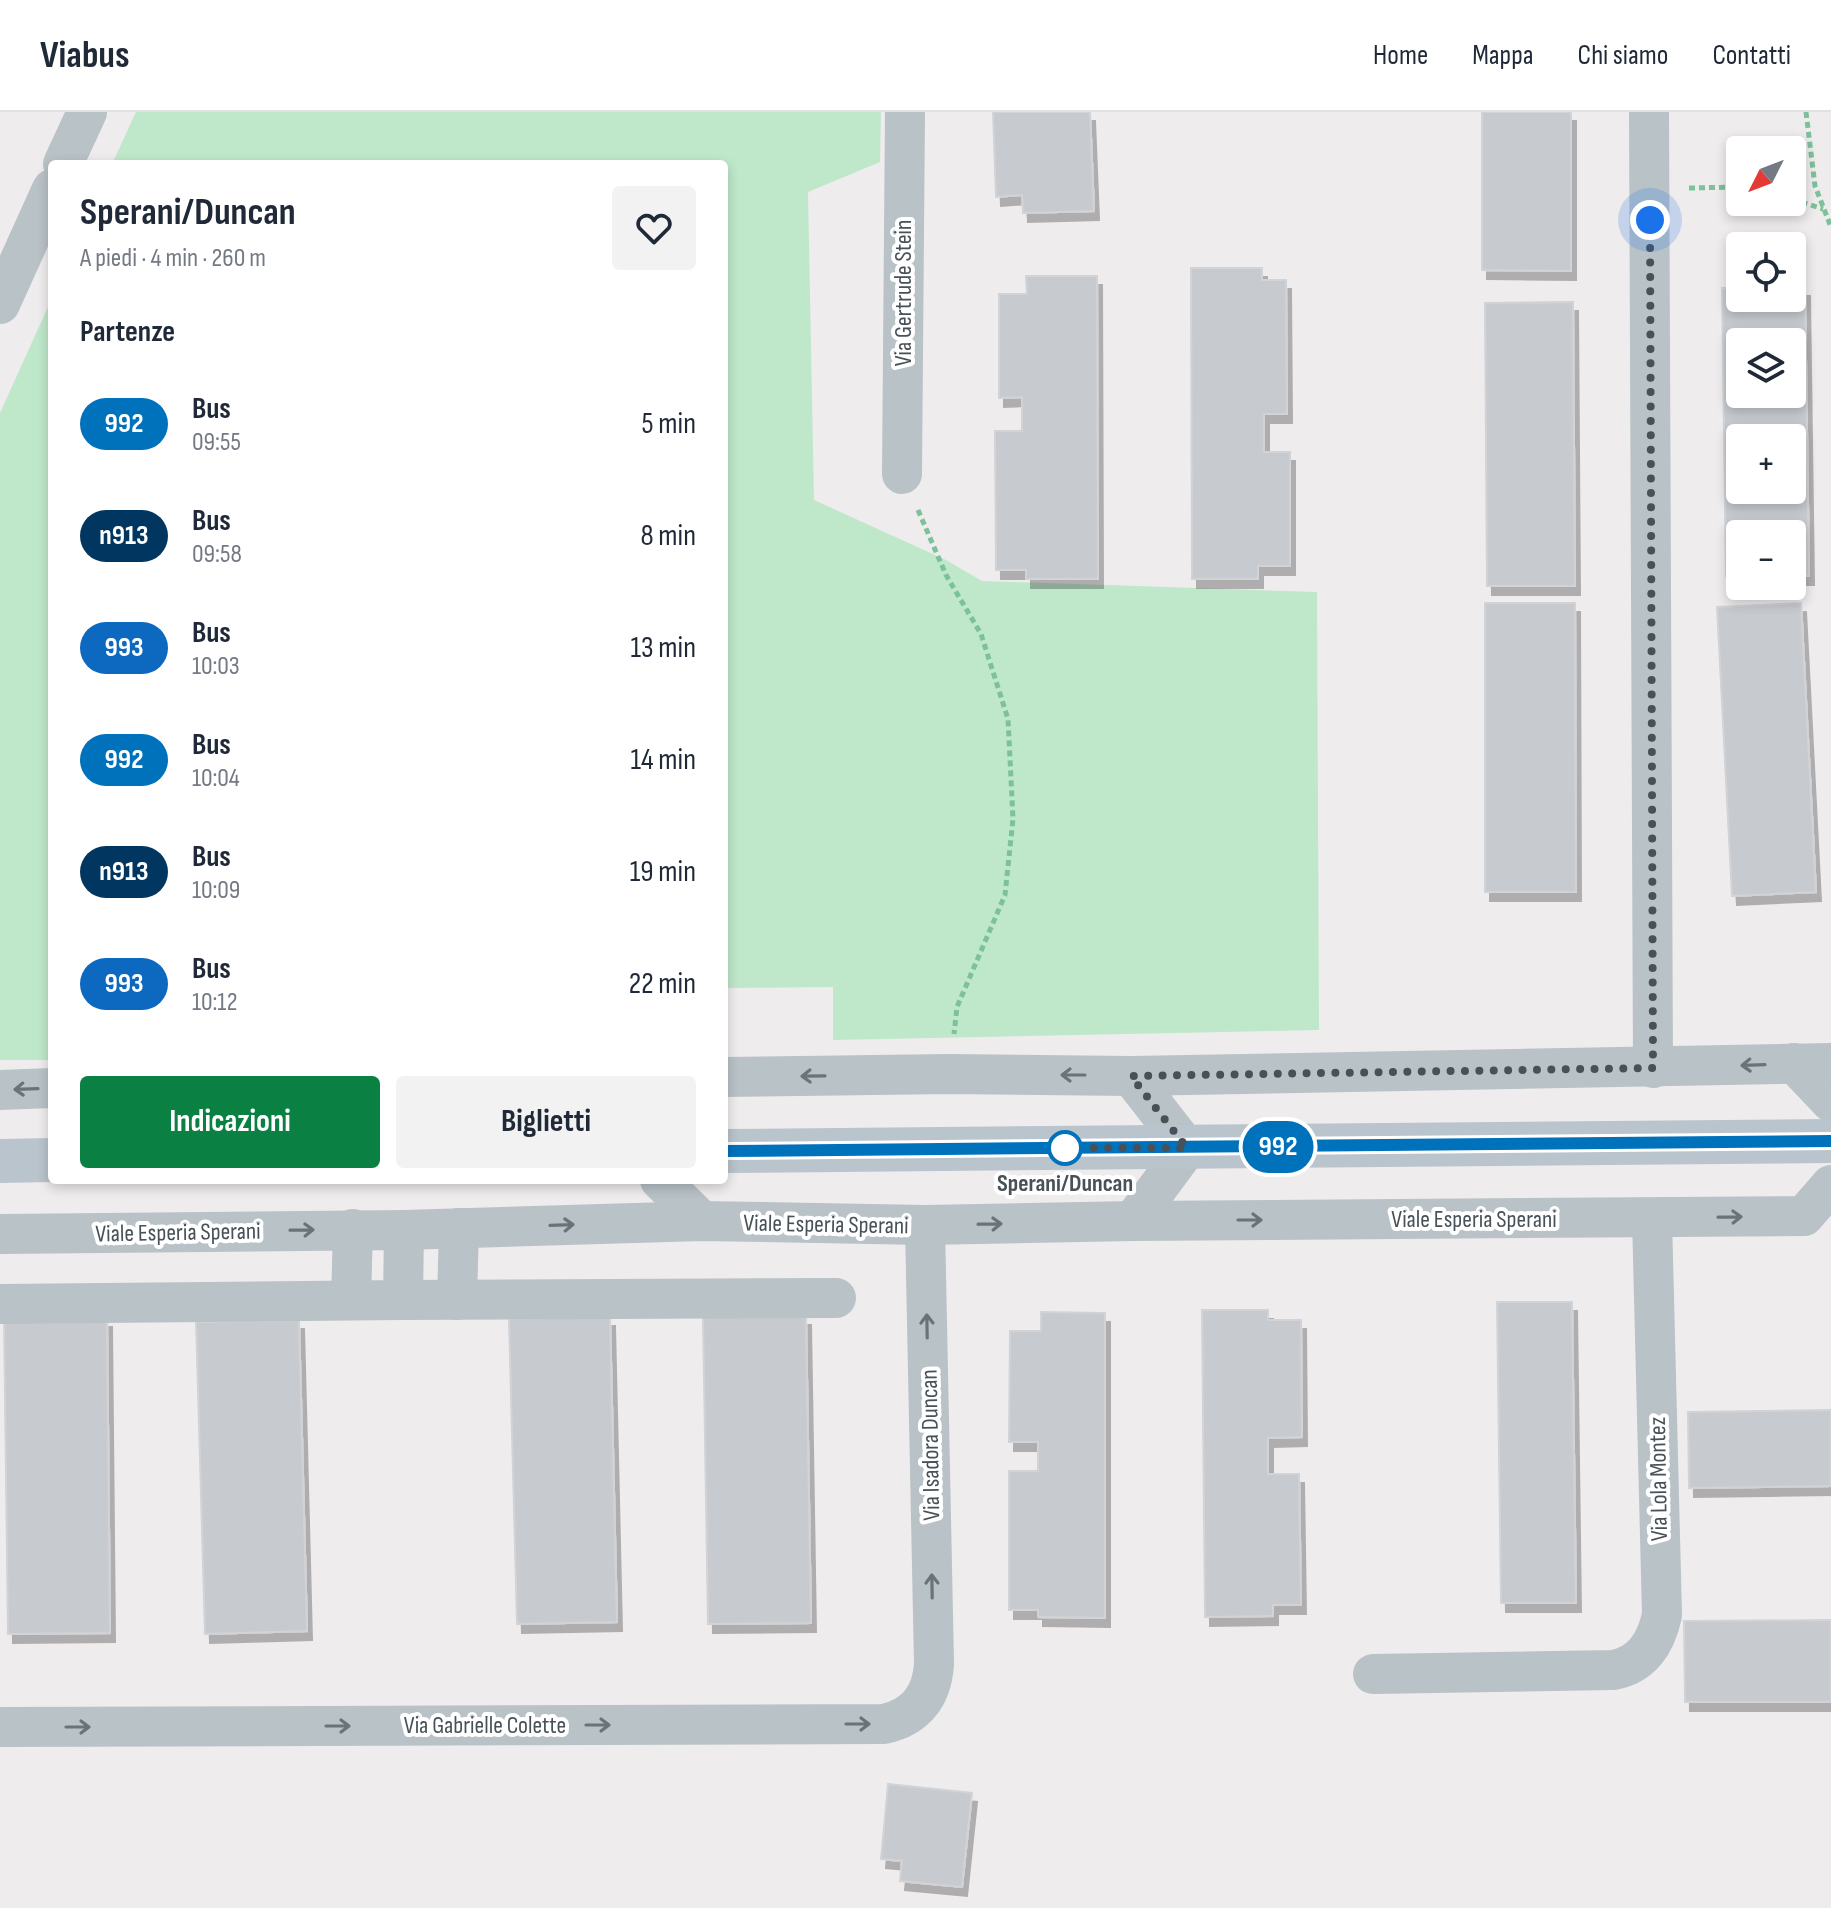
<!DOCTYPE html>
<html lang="it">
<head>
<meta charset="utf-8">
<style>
  :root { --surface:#fff; --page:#f2f2f3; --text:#1f2937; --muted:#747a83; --line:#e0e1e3; --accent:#0b8043 }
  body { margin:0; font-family:"Sofia Sans Condensed",sans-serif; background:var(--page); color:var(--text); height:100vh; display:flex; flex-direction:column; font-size:30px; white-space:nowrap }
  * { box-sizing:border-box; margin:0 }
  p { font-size:26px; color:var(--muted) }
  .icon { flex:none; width:44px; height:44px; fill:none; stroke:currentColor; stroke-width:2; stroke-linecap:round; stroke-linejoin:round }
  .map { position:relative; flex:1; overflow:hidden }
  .sheet { position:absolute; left:48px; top:48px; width:680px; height:1024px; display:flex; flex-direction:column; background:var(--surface); border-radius:8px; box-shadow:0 4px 12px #0003 }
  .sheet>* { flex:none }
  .badge { padding:0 16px; border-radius:26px; font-size:28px; line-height:52px }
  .needle { width:52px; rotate:228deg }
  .controls { position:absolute; left:1726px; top:24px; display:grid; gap:16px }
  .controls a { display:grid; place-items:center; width:80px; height:80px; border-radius:8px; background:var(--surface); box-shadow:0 4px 12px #0003; font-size:40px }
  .you { position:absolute; width:40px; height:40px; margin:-20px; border:6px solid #fff; border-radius:50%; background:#1a73e8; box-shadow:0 0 0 12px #1a73e833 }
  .map>.badge { position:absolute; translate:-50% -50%; box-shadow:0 0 0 4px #fff }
  h2 { padding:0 32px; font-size:30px; line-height:72px }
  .round { display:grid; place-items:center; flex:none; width:84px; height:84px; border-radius:8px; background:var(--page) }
  .summary { display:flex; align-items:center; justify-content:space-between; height:136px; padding:0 32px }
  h1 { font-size:38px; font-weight:700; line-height:60px }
  .primary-button { display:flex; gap:16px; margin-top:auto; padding:16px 32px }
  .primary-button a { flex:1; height:92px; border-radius:8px; background:var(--accent); color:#fff; font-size:32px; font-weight:700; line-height:92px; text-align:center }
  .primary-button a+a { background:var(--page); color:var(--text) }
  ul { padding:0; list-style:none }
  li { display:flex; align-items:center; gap:24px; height:112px; padding:0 32px }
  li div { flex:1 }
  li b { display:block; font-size:30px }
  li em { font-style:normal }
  li .badge { min-width:88px; font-weight:700; text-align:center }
  header { display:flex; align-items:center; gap:48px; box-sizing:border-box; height:112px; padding:0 40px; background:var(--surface); border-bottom:2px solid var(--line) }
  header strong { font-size:38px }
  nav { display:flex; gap:44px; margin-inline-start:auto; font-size:28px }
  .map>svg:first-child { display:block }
  .green { fill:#bfe8cb }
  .building { fill:#c7cacf; stroke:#d1d3d7; stroke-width:2; fill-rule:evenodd; filter:url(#shadow) }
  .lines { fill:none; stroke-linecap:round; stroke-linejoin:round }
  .path { stroke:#7cc199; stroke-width:5; stroke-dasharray:6 4; stroke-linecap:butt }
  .street { stroke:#b9c2c7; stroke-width:40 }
  .secondary { stroke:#bac4cc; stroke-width:44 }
  .oneway { stroke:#697379 }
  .line-casing { stroke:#fff; stroke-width:18 }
  .line { stroke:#0072bc; stroke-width:12 }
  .walk { stroke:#475157; stroke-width:8; stroke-dasharray:0 14.4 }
  .stop-dot { fill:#fff; stroke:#0072bc; stroke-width:4 }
  .labels { text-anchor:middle; stroke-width:8; stroke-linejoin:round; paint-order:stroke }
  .street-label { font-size:24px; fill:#475157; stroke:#fff }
  .stop-label { font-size:24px; font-weight:bold; fill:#475157; stroke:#fff }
</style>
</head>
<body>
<header>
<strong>Viabus</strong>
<nav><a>Home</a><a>Mappa</a><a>Chi siamo</a><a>Contatti</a></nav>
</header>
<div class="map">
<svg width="1831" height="1796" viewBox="0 0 1831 1796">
  <defs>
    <filter id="shadow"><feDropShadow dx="5" dy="9" stdDeviation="0" flood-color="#0004"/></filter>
  </defs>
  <rect width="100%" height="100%" fill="#efeced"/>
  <g class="green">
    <polygon points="136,0 881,0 880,50 808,80 814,388 946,448 982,469 1317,480 1319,918 833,928 833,875 724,876 724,52 112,52"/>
    <polygon points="52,186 52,948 0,948 0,301"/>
  </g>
  <g class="building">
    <polygon points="993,0 1090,0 1094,99 1023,101 1022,83 996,85"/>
    <polygon points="1482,0 1571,0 1571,159 1482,158"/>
    <polygon points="1191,156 1262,156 1262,168 1286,168 1287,302 1264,302 1264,340 1290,340 1290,454 1258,454 1258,467 1192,467"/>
    <polygon points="1026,164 1097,164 1098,467 1026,467 1026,458 996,458 995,319 1022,319 1022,285 999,286 999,182 1027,182"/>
    <path d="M1792,175H1805L1809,464H1792V422H1740V464H1726L1722,176H1740V186H1792ZM1740,230H1792V282H1740ZM1740,326H1792V378H1740Z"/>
    <polygon points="1573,190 1575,474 1487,474 1485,191"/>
    <polygon points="1485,491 1575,491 1576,780 1485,780"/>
    <polygon points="1801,491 1816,780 1732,784 1717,495"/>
    <polygon points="1497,1190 1572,1190 1576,1491 1501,1491"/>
    <polygon points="1202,1198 1268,1198 1268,1208 1301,1208 1302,1325 1268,1326 1268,1362 1299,1362 1301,1493 1273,1493 1273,1504 1205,1505"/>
    <polygon points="1041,1200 1105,1201 1105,1506 1038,1505 1038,1498 1009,1498 1009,1359 1038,1359 1038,1330 1009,1330 1010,1219 1041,1219"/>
    <polygon points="806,1204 811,1511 708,1512 703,1205"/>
    <polygon points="610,1205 617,1510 517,1512 509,1207"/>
    <polygon points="107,1206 110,1521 8,1522 4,1207"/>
    <polygon points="299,1208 307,1519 205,1522 196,1210"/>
    <polygon points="1831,1298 1831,1374 1689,1376 1688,1300"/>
    <polygon points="1831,1508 1831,1590 1685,1590 1684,1509"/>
    <polygon points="888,1672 972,1681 962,1775 900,1769 902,1749 881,1747"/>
  </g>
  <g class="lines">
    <g class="path">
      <polyline points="1806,0 1815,74 1831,115"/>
      <polyline points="1689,76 1740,75"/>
      <polyline points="1792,87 1823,97"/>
      <polyline points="918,398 946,463 981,522 1008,607 1013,707 1005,783 957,895 954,922"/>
    </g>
    <g class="street">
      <polyline points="1649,0 1653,956"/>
      <polyline points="63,52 87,0"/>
      <polyline points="0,192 52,77"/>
      <polyline points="902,362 905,0"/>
      <polyline points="1794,951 1831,990"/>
      <polyline points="1131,964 1187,1036 1133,1109"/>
      <polyline points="724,965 949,962 1131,964 1831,951"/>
      <polyline points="0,978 52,976"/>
      <polyline points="660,1068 702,1109"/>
      <polyline points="404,1118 403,1188 836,1186"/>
      <polyline points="0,1122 404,1118 702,1109 925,1113 1133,1109 1804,1104 1831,1073"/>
      <polyline points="351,1188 353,1117"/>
      <polyline points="457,1188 459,1116"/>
      <polyline points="0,1192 403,1188"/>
      <path d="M1373,1562L1613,1558C1642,1553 1656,1531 1662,1503L1652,1106"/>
      <path d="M0,1615L884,1612C916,1605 932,1584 934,1552L925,1113"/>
    </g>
    <g class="secondary">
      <polyline points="724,1039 1831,1029"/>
      <polyline points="0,1049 52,1048"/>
    </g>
  </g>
  <defs><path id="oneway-shaft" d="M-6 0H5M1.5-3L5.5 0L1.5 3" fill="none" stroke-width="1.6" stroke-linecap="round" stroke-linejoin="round" transform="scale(2)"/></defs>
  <g class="oneway">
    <use href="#oneway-shaft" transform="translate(1753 953) rotate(178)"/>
    <use href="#oneway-shaft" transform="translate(1073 963) rotate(-180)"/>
    <use href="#oneway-shaft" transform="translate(813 964) rotate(179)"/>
    <use href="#oneway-shaft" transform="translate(26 977) rotate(178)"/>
    <use href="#oneway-shaft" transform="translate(1730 1105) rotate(-1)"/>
    <use href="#oneway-shaft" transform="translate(1250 1108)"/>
    <use href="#oneway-shaft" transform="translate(990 1112) rotate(-1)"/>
    <use href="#oneway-shaft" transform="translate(562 1113) rotate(-2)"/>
    <use href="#oneway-shaft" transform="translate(302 1118) rotate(-1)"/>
    <use href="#oneway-shaft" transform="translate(927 1214) rotate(-91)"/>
    <use href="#oneway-shaft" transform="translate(932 1474) rotate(-91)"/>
    <use href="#oneway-shaft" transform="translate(858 1612)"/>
    <use href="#oneway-shaft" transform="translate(598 1613)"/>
    <use href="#oneway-shaft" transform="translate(338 1614)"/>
    <use href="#oneway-shaft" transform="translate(78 1615)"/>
  </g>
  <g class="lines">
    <g class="line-casing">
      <polyline id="line" points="724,1039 1831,1029"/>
    </g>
    <use href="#line" class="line"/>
    <polyline class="walk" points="1065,1036 1187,1036 1131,964 1653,956 1650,108"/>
  </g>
  <circle class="stop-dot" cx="1065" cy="1036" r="16"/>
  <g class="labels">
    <g class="street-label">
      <text transform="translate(903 181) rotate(-90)" y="8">Via Gertrude Stein</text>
      <text x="1474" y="1115">Viale Esperia Sperani</text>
      <text transform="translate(826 1112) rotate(1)" y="8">Viale Esperia Sperani</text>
      <text transform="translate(178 1120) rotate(-1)" y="8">Viale Esperia Sperani</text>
      <text transform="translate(930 1333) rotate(-91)" y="8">Via Isadora Duncan</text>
      <text transform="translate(1658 1367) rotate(-91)" y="8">Via Lola Montez</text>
      <text x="485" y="1621">Via Gabrielle Colette</text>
    </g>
    <g class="stop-label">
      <text x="1065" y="1079">Sperani/Duncan</text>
    </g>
  </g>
</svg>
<div class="controls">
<a><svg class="needle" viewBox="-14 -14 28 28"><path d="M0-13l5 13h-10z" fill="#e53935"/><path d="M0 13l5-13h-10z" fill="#747a83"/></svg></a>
<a><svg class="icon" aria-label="locate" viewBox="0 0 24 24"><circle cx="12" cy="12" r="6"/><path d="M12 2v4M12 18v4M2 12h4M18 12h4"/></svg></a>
<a><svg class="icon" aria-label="layers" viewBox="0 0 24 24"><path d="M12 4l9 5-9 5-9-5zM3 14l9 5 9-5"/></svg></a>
<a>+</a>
<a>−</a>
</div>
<div class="you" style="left:1650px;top:108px"></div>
<b class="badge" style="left:1278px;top:1035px;background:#0072bc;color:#fff">992</b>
<section class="sheet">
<div class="summary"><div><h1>Sperani/Duncan</h1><p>A piedi · 4 min · 260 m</p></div><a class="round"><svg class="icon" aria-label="heart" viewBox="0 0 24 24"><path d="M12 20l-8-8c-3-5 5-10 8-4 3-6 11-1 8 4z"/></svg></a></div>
<h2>Partenze</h2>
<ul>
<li><span class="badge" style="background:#0072bc;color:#fff">992</span><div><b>Bus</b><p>09:55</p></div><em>5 min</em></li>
<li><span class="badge" style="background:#00365f;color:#fff">n913</span><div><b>Bus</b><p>09:58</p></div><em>8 min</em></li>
<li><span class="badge" style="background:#0c69bf;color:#fff">993</span><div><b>Bus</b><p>10:03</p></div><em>13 min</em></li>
<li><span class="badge" style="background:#0072bc;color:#fff">992</span><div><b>Bus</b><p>10:04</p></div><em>14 min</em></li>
<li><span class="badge" style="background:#00365f;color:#fff">n913</span><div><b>Bus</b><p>10:09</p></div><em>19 min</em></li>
<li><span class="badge" style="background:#0c69bf;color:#fff">993</span><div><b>Bus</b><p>10:12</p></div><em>22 min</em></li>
</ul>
<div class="primary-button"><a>Indicazioni</a><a>Biglietti</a></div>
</section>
</div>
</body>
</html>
